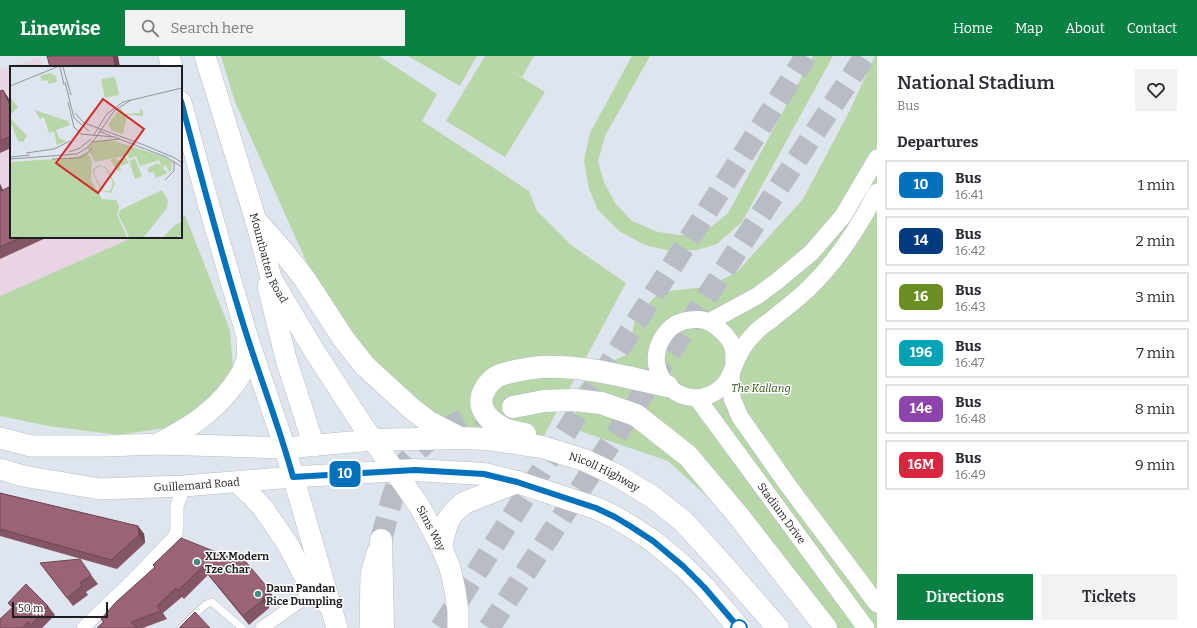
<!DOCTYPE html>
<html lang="en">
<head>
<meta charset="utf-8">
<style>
  :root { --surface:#fff; --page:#f2f2f3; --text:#2b2b33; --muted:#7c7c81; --line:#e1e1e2; --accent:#0b8043 }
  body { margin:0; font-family:Bitter,serif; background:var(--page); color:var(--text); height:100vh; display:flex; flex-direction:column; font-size:15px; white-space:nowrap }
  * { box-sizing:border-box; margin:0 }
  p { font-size:13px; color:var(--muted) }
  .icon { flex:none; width:22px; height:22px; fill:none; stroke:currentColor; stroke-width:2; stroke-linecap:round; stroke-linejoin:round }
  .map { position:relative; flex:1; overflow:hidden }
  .panel { display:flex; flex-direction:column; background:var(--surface); width:320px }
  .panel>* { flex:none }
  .badge { padding:0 8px; border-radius:6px; font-size:14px; line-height:26px }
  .scale { position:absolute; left:12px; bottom:10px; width:96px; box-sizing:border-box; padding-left:4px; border:2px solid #1c1e21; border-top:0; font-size:11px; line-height:14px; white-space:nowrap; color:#1c1e21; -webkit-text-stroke:3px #fff; paint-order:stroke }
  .map>.badge { position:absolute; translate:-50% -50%; box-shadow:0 0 0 2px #fff }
  h2 { padding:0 20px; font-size:15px; line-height:36px }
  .round { display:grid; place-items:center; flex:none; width:42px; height:42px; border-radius:0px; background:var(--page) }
  .head { display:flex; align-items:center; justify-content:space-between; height:68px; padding:0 20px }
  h1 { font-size:19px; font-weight:600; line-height:30px }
  .primary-button { display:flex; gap:8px; margin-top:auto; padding:8px 20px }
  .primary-button a { flex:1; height:46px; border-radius:0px; background:var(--accent); color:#fff; font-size:16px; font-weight:600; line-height:46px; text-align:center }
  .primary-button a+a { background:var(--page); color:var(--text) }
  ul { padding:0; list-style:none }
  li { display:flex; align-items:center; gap:12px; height:50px; margin:0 8px 6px; padding:0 12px; border:2px solid var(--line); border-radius:0px }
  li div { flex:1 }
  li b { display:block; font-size:15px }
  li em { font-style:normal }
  li .badge { min-width:44px; font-weight:700; text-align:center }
  header { display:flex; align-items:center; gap:24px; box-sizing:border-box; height:56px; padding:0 20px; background:var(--accent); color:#fff }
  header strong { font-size:19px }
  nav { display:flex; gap:22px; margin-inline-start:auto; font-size:14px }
  .search { width:280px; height:36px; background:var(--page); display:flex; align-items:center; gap:10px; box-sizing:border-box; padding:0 14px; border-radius:0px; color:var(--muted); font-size:15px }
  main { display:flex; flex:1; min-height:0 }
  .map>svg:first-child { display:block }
  .commercial { fill:#e9d4e3 }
  .green { fill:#b8d7a9 }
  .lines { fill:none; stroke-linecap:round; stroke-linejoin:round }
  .motorway-tunnel { stroke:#b8bdc5; stroke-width:22; stroke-dasharray:22 11; stroke-linecap:butt }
  .service-casing { stroke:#b6bcc4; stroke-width:8 }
  .minor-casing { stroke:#b6bcc4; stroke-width:14 }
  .tertiary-casing { stroke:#b6bcc4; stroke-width:18 }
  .primary-casing { stroke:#b6bcc4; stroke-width:22 }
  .trunk-casing { stroke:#b6bcc4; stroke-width:23 }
  .motorway-casing { stroke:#b6bcc4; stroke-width:23 }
  .service { stroke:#fff; stroke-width:7 }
  .minor { stroke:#fff; stroke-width:13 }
  .tertiary { stroke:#fff; stroke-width:17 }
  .primary { stroke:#fff; stroke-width:21 }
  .trunk { stroke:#fff; stroke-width:22 }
  .motorway { stroke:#fff; stroke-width:22 }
  .wall { fill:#845665 }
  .shaded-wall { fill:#6c4653 }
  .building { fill:#9a6476; stroke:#6c4653 }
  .line-casing { stroke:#fff; stroke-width:9 }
  .line { stroke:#0072bc; stroke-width:6 }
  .poi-dot { fill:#468c84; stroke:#fff; stroke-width:1.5 }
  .stop-dot { fill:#fff; stroke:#0072bc; stroke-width:2 }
  .labels { text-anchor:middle; stroke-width:3; stroke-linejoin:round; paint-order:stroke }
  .street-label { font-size:11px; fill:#1c1e21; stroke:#fff }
  .park-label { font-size:11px; font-style:italic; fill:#2c5313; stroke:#fff }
  .poi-label { font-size:11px; font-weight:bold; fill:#1c1e21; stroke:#fff; text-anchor:start }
  .inset-road { fill:none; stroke:#91959c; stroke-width:1 }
  .view { fill:#d62828; fill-opacity:0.15; stroke:#d62828; stroke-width:2 }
  .inset-edge { fill:none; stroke:#1c1e21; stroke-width:2 }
</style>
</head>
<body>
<header>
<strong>Linewise</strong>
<div class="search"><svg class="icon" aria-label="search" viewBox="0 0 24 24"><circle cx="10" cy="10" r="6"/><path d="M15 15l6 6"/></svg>Search here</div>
<nav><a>Home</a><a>Map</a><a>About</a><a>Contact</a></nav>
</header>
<main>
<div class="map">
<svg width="877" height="572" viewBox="0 0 877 572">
  <rect width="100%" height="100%" fill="#dfe5ee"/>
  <polygon class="commercial" points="40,2 42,11 11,11 11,181 134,181 0,240 0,13"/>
  <g class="green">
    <polygon points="221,0 379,0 437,38 422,65 529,135 537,155 571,189 626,227 539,389 461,382 345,281 314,223 235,46"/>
    <polygon points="408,0 477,0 460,30"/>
    <polygon points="485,0 534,0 522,21 508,13 545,36 505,101 446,65"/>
    <polygon points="632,0 650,0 605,80 598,105 604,126 615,147 632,165 658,176 680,179 706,175 728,157 813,0 833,0 742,166 717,188 697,194 670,195 645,189 619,175 598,154 589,133 584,104 590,77"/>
    <polygon points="875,0 877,0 877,572 827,572 762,491 668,405 574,373 578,332 599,310 629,298 635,261 660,236 705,231 736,217 803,143 849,56"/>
    <polygon points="185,159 230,274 233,313 204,351 165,372 119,379 48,370 0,360 0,240 134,181 181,181 181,161"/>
  </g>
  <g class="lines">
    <g class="motorway-tunnel">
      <polyline points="381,484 393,439 407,405 423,389 447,372 470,360 513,351"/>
      <polyline points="441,572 806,0"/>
      <polyline points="489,572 865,0"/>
    </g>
    <g class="service-casing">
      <polyline id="service" points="181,572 205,549 212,546 242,572"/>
    </g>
    <g class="minor-casing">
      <g id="minor">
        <polyline points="83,572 135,522 175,480 177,473 177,450 184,430"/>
        <polyline points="262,572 313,536"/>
      </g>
    </g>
    <g class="tertiary-casing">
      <g id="tertiary">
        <polyline points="709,266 757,240 776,226 811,197 843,160 877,102"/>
        <path d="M734,309C734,304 734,296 733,291C729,280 720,273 711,267C703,262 693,263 684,265C676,267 668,273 663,281C638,320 688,362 722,331C729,325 731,317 734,310C738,299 745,287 753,279C758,273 765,268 771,264C784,253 797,244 809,232C837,205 859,171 877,136"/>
        <polyline points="731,318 732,342 740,361 787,428 877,548"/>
        <path id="s1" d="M697,342L866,572"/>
      </g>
    </g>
    <g class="primary-casing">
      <g id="primary">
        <polyline points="169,0 172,11"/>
        <path id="s2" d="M205,0L256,165L271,222L313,293L361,367L420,451L441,490L450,512L455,534L458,555V572"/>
        <polyline points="181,46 207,143 247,280 285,392 337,572"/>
        <polyline points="268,230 286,303 314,390"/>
        <polyline points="0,382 31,390 105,390 158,388 285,392 373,384"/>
        <path d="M158,388C189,371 211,359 233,330C238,323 245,313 247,303C248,298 247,290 247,285"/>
        <path id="s3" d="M0,413L23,420L100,433L184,430L293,421L394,415"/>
        <polyline points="237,426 251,439 263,452 287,487 313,536 319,542 328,548"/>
        <polyline points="370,572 371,519 377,497"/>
      </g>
    </g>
    <g class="trunk-casing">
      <g id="trunk">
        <polyline points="256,165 281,193 304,222 343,282 365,310 412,353 429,366 458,381"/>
        <path d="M525,378C519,377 513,376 507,374C494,368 478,357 482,340C484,333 489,326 496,321C505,316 530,312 541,311C583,309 626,321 667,330"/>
        <path id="s4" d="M373,384L461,382L488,383L542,391L584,404L616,419L651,440L683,465L723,509L778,572"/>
        <polyline points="394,415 415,414 484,418 517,426 596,452 615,461 630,470 653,485 683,510 704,531 739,572"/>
        <polyline points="441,490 448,464 455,455 464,447 517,426"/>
      </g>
    </g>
    <g class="motorway-casing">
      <g id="motorway">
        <polyline points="513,351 544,345 575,344 601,347 636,359 688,400 737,458 826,572"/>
        <polyline points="381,484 383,572"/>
      </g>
    </g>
    <use href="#service" class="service"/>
    <use href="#minor" class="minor"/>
    <use href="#tertiary" class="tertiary"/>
    <use href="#primary" class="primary"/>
    <use href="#trunk" class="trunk"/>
    <use href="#motorway" class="motorway"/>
  </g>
  <g class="wall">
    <polygon points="3,34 9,43 11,47 11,92 0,97 0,35"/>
    <polygon points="0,128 3,134 11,181 48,181 0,203"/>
    <polygon points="0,437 138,470 144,478 145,487 117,513 0,480"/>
    <polygon points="181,482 272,539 272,546 268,553 249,569 208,519 184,543 182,541 163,557 167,563 143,572 97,572 103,566 101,563 155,511 153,509"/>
    <polygon points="40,507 91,519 98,528 86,536 88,539 73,550"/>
    <polygon points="8,547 48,550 55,559 42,572 0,572 12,552"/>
  </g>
  <g class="shaded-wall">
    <polygon points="113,0 118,0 120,11 115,11"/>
    <polygon points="3,34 9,43 11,47 11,51"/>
    <polygon points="0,128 7,144 0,133"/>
    <polygon points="138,470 144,478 145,487 139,479"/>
    <polygon points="267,531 272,539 272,546 268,553 262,545"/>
  </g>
  <g class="building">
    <polygon points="47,0 113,0 115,11 50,11"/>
    <polygon points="3,34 11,51 11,80 0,85 0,35"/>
    <polygon points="11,130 11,181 22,181 0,191 0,133 1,135"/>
    <polygon points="0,437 138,470 139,479 111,504 0,473"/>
    <polygon points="181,482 236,504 241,500 267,531 266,538 262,545 243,560 202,511 178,535 176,532 157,550 161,555 131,566 137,572 97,572 104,566 101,563 116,546 155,511 153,509"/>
    <polygon points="80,503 91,519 80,527 82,530 67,542 40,507"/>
    <polygon points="26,528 48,550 31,569 28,566 22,572 0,572 0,563 13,551 8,547"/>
    <polygon points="195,556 210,572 179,572"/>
  </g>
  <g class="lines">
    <g class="line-casing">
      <path id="line" d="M181,45C202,124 222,202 247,280C262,327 280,373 293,421L415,414L484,418L517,426L596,452L615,461L630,470L653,485L683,510L704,531L739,572"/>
    </g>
    <use href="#line" class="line"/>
  </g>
  <g class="poi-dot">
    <circle cx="197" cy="506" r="4"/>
    <circle cx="258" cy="538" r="4"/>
  </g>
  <circle class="stop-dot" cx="739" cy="572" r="8"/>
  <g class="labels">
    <g class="street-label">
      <text dy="4" stroke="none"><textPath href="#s2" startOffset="212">Mountbatten Road</textPath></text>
      <text dy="4" stroke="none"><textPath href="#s4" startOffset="237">Nicoll Highway</textPath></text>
      <text dy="4" stroke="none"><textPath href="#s3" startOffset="199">Guillemard Road</textPath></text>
      <text dy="4" stroke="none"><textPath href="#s1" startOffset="143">Stadium Drive</textPath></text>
      <text dy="4" stroke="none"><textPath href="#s2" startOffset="529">Sims Way</textPath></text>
    </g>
    <g class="park-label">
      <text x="761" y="336">The Kallang</text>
    </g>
    <g class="poi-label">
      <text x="205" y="504">XLX Modern<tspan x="205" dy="13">Tze Char</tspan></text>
      <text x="266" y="536">Daun Pandan<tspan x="266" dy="13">Rice Dumpling</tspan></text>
    </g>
  </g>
  <g transform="translate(10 10)">
    <rect width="172" height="172" fill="#dfe5ee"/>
    <path d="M40,7L46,10L47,16L39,18L37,14L32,15L30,10ZM105,11L109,29L95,32L91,13ZM0,31L8,41L0,49ZM110,42L115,48L130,47L129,42L133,46V50L117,49L113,68L102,65L98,59ZM25,44L58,55L60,59L46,64L49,72L56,75L47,79L44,65L39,67L34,51L30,53ZM2,54L17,70L13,76L8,75L0,55ZM101,74L155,91L162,96L161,105L159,106L156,99L152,101L149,94L130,100L126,90L119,93L118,89L85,96L77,82L82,76ZM77,85L82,95L81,114L92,133L106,134L109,140L107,149L117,171H0V96L58,92L70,90ZM116,91L119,97L110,100L111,104L108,105L100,94L106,92L107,95ZM125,92L132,110L125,113L119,95ZM148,97L158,107L146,112L143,106L148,104L139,107L137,102ZM89,99L97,102L105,118L101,127L91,125L83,108V103ZM91,100L96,103L103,117L100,125H93L84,108L85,103ZM152,124L158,135L157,142L134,171H119L108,148L110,144ZM172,156V168L169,171H153L165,159Z" fill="#b8d7a9" fill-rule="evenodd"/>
    <path class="inset-road" d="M50,1L54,19M53,1L61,29M55,16L64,52L79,65M0,20L47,1M58,36L64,61L71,68L104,71L156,91L172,101M65,47L74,57L134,79L165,92L172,97M89,65L101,70M83,70L97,48L113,36L172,22M87,70L104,45L121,34M82,76L109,73M59,86L70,82L81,73M16,87L44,83L60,75M1,91L20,89M0,93L67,88L77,82L87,70M42,93L69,92L77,88L82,82M155,114L164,105V95"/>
    <path class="view" d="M93,33L134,63L88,127L46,97Z"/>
    <rect width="172" height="172" class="inset-edge"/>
  </g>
</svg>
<div class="scale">50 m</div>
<b class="badge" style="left:345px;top:418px;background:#0072bc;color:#fff">10</b>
</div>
<section class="panel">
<div class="head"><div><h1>National Stadium</h1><p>Bus</p></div><a class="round"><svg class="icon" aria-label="heart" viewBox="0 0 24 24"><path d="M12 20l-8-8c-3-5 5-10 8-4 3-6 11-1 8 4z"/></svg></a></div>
<h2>Departures</h2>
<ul>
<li><span class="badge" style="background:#0072bc;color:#fff">10</span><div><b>Bus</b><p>16:41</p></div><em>1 min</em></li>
<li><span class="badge" style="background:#003b80;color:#fff">14</span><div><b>Bus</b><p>16:42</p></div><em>2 min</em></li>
<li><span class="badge" style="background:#6b8e23;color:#fff">16</span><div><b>Bus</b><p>16:43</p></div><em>3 min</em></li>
<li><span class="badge" style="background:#00a3b4;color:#fff">196</span><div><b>Bus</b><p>16:47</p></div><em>7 min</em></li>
<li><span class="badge" style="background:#8e44ad;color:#fff">14e</span><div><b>Bus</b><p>16:48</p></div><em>8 min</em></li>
<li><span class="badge" style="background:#d7263d;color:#fff">16M</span><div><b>Bus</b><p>16:49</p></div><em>9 min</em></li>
</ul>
<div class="primary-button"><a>Directions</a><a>Tickets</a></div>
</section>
</main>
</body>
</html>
